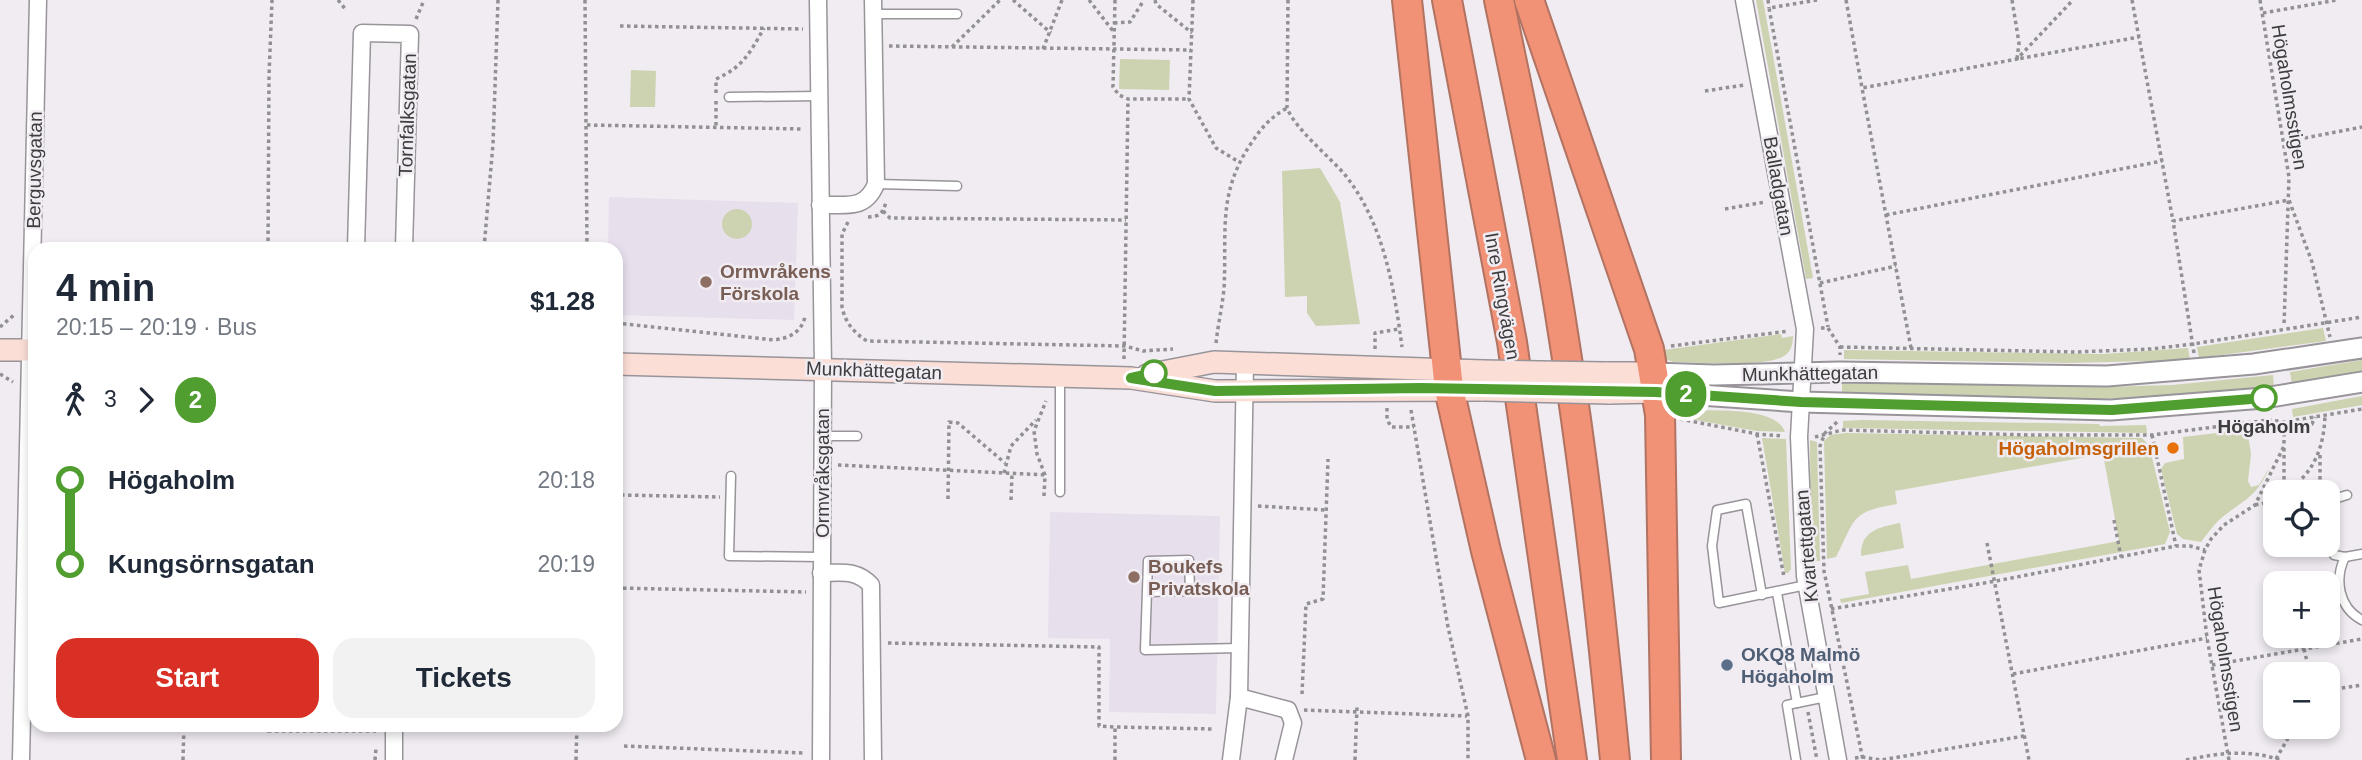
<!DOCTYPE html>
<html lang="en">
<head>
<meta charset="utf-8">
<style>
  :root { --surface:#fff; --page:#f2f2f3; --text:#1f2937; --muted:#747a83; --accent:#d93025 }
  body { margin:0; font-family:Arial,sans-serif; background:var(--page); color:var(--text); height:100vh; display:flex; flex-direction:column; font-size:26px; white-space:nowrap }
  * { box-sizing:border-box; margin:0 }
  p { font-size:23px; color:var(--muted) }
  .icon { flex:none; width:38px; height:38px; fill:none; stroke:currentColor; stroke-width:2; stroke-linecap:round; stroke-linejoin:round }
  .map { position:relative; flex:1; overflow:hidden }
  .details { position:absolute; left:28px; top:242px; width:595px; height:490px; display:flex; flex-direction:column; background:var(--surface); border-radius:21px; box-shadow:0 4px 10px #0003 }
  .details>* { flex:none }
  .badge { padding:0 14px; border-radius:23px; font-size:24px; line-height:46px }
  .controls { position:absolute; left:2263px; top:480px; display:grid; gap:14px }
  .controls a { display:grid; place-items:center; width:77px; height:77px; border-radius:14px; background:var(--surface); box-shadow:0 4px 10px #0003; font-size:35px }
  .map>.badge { position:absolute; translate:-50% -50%; box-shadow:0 0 0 4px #fff }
  .legs { display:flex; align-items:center; gap:10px; height:77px; padding:0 28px; font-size:23px }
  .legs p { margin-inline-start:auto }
  .summary { display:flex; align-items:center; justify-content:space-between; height:119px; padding:0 28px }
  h1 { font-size:38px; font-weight:800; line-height:52px }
  .primary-button { display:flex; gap:14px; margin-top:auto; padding:14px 28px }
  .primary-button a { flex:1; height:80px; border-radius:21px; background:var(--accent); color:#fff; font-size:28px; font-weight:800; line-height:80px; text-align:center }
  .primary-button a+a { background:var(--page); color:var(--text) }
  ul { padding:0 28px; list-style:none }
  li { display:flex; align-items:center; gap:24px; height:84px; font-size:26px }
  li i { display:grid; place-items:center; width:10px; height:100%; margin:0 9px; background:currentColor }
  li i::after { content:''; width:18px; height:18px; margin:-9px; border:5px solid; border-radius:50%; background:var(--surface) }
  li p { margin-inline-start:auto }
  li:first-child i { background:linear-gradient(#0000 50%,currentColor 0) }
  li:last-child i { background:linear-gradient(currentColor 50%,#0000 0) }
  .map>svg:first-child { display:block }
  .built { fill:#e8dfed }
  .green { fill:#cdd3b0 }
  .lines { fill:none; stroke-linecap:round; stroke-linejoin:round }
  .service-casing { stroke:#98949a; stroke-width:11 }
  .minor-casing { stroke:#98949a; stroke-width:19 }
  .tertiary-casing { stroke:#98949a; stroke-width:23 }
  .secondary-casing { stroke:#98949a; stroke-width:24 }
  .motorway-casing { stroke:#b27362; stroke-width:32 }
  .path { stroke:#929093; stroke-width:3.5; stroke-dasharray:3.5 3.5; stroke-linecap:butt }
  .service { stroke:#fff; stroke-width:8 }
  .minor { stroke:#fff; stroke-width:16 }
  .tertiary { stroke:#fff; stroke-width:19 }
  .secondary { stroke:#fbded6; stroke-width:21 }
  .motorway { stroke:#f19176; stroke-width:28 }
  .secondary-bridge-casing { stroke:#98949a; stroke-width:24; stroke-linecap:butt }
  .secondary-bridge { stroke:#fbded6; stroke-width:21 }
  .line-1-casing { stroke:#fff; stroke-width:16 }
  .line-1 { stroke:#509e2f; stroke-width:10 }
  .education-dot { fill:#8d6e63; stroke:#f0ecf2; stroke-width:2.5 }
  .stop-1-dot { fill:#fff; stroke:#509e2f; stroke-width:3.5 }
  .food-dot { fill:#e8710a; stroke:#f0ecf2; stroke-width:2.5 }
  .service-dot { fill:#5c6f8a; stroke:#f0ecf2; stroke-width:2.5 }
  .labels { text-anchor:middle; stroke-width:5; stroke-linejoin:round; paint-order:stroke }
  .street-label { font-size:19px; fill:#3d3c3e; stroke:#f0ecf2 }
  .education-label { font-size:19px; font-weight:bold; fill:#785e54; stroke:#f0ecf2; text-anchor:start }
  .stop-label { font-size:19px; font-weight:bold; fill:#3d3c3e; stroke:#f0ecf2 }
  .food-label { font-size:19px; font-weight:bold; fill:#c56008; stroke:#f0ecf2; text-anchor:end }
  .service-label { font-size:19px; font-weight:bold; fill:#4e5e75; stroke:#f0ecf2; text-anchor:start }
</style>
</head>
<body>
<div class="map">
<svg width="2362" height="760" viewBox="0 0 2362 760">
  <rect width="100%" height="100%" fill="#f0ecf2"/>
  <g class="built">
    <polygon points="609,197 798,203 794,320 616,315 616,248 608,248"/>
    <polygon points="1050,512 1220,516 1216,714 1109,712 1110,639 1048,638"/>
  </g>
  <g class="green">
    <polygon points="1756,0 1763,0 1813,278 1806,279"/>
    <polygon points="1120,59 1170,60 1169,90 1119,89"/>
    <polygon points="631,70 656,71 655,107 630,107"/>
    <polygon points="1320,168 1340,202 1360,324 1316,326 1307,313 1307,296 1285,297 1282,171"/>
    <circle cx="737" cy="224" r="15"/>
    <polygon points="2323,328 2326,341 2199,358 2197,347"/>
    <path d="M1781,334L1782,338L1793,336C1793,344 1791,352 1784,356C1766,368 1697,362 1673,362L1661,357L1656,351Z"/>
    <polygon points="2188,348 2190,360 2068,363 1844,359 1844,350 2103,354"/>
    <polygon points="2362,360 2362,373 2292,385 2290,372"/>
    <path d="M2273,375L2274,387C2128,405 1988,399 1842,396V383L2104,387L2172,385Z"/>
    <polygon points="2362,396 2362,405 2293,417 2292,409"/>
    <path d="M1695,410C1719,411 1776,407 1785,432L1756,431L1679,417L1682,413Z"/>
    <polygon points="1862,420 2099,424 2100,426 2146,425 2147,433 1843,428 1843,421"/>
    <path d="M2251,429L2248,435L2251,454L2248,481L2251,487L2259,485L2269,468C2256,499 2242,500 2219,520C2212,527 2207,534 2201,542L2183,539L2177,534L2161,469L2165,463L2184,459L2183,437Z"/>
    <path d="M1846,433L2142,438L2149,445L2170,532L2165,544L1841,603L1840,599L1869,594L1865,572L1908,565L1911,579L2119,541L2103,454L1895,491L1897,504C1849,512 1856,519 1836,557L1827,559L1824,441L1830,435Z"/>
    <polygon points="1762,438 1786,439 1791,569 1788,573 1785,573"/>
    <polygon points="1810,440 1817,442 1820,561 1816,561 1811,555"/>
    <path d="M1900,523L1904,548L1861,556C1860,531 1879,527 1900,523Z"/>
  </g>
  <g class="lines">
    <g class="service-casing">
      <g id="service">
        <polyline points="874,14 957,14"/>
        <polyline points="729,97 819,96"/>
        <polyline points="876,184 957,186"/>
        <polyline points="822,436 857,436"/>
        <polyline points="731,476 729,556 822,557"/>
        <polyline points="1060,492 1060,379"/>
        <polyline points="2328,507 2334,499 2347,495"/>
        <polyline points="2328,543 2334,555 2345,557 2362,554"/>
        <path d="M2345,557C2334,580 2339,608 2362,620"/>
        <polyline points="1147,592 1190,591 1189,560 1148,561 1145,650 1240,648"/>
        <polyline points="1777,593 1797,703"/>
        <polyline points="1762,595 1746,504 1717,510 1712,546 1719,603 1806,585"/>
        <polyline points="1796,760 1787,705 1826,697"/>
      </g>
    </g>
    <g class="minor-casing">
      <g id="minor">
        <polyline points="818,0 823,369 821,760"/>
        <polyline points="1744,0 1805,329 1799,437 1805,576 1838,760"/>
        <path d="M820,205C846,204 865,211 876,184L873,0"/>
        <polyline points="356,248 362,33 410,34 404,248"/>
        <path d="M821,573C841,573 856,569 871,585L873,760"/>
        <polyline points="1239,697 1288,710 1293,723 1284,760"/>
        <polyline points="21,760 38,0"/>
        <polyline points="394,760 394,724"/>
        <polyline points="1231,760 1239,697 1245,363"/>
      </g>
    </g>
    <g class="tertiary-casing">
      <g id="tertiary">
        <polyline points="1654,373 1714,375 1839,372 2107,376 2254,364 2362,348"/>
        <polyline points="1656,392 1801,402 2111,410 2264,398 2362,382"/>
      </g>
    </g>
    <g class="secondary-casing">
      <g id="secondary">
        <polyline points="0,350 35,350"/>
        <polyline points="616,364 1131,378 1215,391 1484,390"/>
        <polyline points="1605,373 1654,373"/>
        <polyline points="1147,375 1214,362 1483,371"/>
        <polyline points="1609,393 1656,392"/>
      </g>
    </g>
    <g class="motorway-casing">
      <g id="motorway">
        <polyline points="1407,0 1449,389 1486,551 1541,760"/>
        <polyline points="1447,0 1512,342 1572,760"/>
        <path d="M1499,0C1522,111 1546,222 1563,333C1586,475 1601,617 1615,760"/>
        <polyline points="1529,0 1649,349 1660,415 1666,760"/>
      </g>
    </g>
    <g class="path">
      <polyline points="338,0 346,10"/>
      <polyline points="585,0 587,248"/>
      <polyline points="1013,0 1051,33"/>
      <polyline points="1089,0 1113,31"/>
      <polyline points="1115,0 1113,87 1119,95 1128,99 1189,99"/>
      <polyline points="1155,0 1156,4 1192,33"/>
      <polyline points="1193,0 1189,99 1216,148 1239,162"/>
      <path d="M1288,0L1287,108C1296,130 1329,156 1346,176C1384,225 1394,287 1402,347"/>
      <polyline points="1768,0 1769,8"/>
      <polyline points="1817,0 1769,8 1828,327"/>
      <polyline points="1846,0 1862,88"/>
      <polyline points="2012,0 2019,43 2017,59 2139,37"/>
      <polyline points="2132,0 2173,221"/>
      <polyline points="2260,0 2289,177 2284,326"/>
      <polyline points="2263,13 2337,0"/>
      <polyline points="416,19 424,0"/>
      <polyline points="1114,23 1130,22 1144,0"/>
      <polyline points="620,26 803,29"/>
      <polyline points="889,46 1191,50"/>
      <polyline points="952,47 1000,0"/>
      <polyline points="1043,49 1062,0"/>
      <polyline points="1705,91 1744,85"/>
      <path d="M716,93V79C743,67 750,53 764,28"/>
      <polyline points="716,101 716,127"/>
      <polyline points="587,125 803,129"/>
      <polyline points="2284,142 2362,127"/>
      <polyline points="1725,209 1765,202"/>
      <polyline points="883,211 890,218 1126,220"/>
      <polyline points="1886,215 2162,161"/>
      <path d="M868,217C880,217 883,213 886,202"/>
      <path d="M848,222L842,234V307C845,322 854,333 867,341L1125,346L1143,351L1173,349"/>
      <polyline points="268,248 269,76 272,0"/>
      <polyline points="484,248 493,144 498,0"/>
      <polyline points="1820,283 1896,266"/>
      <path d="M616,323L774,340C789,338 801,333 805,317"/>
      <polyline points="0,327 14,315"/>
      <polyline points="1821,328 1828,328 1840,347 1840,355"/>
      <path d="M1216,343C1218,325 1222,307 1224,289C1227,230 1217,193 1252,142C1262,127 1271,117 1287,108"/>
      <polyline points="1671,346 1789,331"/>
      <polyline points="1840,347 2075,352 2151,349 2193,344 2362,317"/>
      <polyline points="1911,348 1862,88 2017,59 2073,0"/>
      <polyline points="1375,349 1375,333 1399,329"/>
      <polyline points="2194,353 2173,221 2289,200 2312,262 2330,337"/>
      <polyline points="1124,359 1128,99"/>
      <polyline points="0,374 13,382"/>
      <polyline points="1387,408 1387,419 1391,427 1414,427"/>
      <polyline points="1411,410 1448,627 1468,716 1468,760"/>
      <polyline points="1680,419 1757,434 1783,436"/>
      <polyline points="1837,422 1825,433 1820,446 1824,571 1863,760"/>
      <polyline points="2284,428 2312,424 2315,417"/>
      <polyline points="1757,434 1784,577"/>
      <polyline points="2152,435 2176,546"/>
      <polyline points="1815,437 1842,430 2030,435 2152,435 2269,420 2284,422 2362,409"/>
      <polyline points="2284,448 2284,492"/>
      <polyline points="2320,455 2320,492"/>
      <polyline points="838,465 1047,475"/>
      <polyline points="1004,473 1011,446 1036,420"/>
      <path d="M2286,492C2314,473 2324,448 2325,415"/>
      <polyline points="621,495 720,497"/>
      <polyline points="1044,496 1045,475 1037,454 1034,431 1046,401"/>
      <polyline points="948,499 949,422 958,423 1005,463"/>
      <polyline points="1011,500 1012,474"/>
      <polyline points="2255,505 2275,501"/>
      <polyline points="1258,506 1326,510"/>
      <polyline points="2114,520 2121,557"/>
      <polyline points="1987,543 2029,760"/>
      <polyline points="616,588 806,592"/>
      <polyline points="1831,609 1996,581 2176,546 2190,546 2205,550"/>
      <polyline points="888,643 1099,647 1099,726 1115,727"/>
      <polyline points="2304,649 2310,674"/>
      <polyline points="2212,665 2362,639"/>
      <polyline points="2013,674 2207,638"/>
      <polyline points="2328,690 2362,685"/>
      <polyline points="1302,694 1306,604 1323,599 1328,459"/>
      <polyline points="1304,710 1467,716"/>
      <polyline points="1808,712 1817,760"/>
      <polyline points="267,724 268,731 376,731"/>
      <polyline points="624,746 804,753"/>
      <polyline points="1855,758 1862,757 1881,760 2024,736"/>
      <polyline points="2276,759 2295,726"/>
      <polyline points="183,760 184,724"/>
      <polyline points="375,760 376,748"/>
      <polyline points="576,760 577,724"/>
      <polyline points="1115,760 1115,727 1214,729"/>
      <polyline points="1355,760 1357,707"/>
      <path d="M2186,760C2219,753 2248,749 2280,760"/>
      <polyline points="2229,760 2207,638 2199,570 2205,550 2211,539 2224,525 2255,505 2284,446 2284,425"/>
    </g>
    <use href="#service" class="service"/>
    <use href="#minor" class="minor"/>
    <use href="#tertiary" class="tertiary"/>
    <use href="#secondary" class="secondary"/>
    <use href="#motorway" class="motorway"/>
    <g class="secondary-bridge-casing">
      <g id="secondary-bridge">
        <polyline points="1483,371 1605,373"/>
        <polyline points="1484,390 1609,393"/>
      </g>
    </g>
    <use href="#secondary-bridge" class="secondary-bridge"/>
  </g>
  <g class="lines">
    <g class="line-1-casing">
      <polyline id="line-1" points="1154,373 1131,378 1215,391 1420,388 1656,392 1801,402 2112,410 2264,398"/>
    </g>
    <use href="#line-1" class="line-1"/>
  </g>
  <g class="education-dot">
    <circle cx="706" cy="282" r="7"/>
    <circle cx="1134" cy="577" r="7"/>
  </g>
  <g class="stop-1-dot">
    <circle cx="1154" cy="373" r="12"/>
    <circle cx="2264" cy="398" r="12"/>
  </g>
  <circle class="food-dot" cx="2173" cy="448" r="7"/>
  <circle class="service-dot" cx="1727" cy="665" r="7"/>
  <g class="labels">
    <g class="street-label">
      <text transform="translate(2290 97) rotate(81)" y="7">Högaholmsstigen</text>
      <text transform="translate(407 115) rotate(-88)" y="7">Tornfalksgatan</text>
      <text transform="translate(34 170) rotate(-89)" y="7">Berguvsgatan</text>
      <text transform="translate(1779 186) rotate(80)" y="7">Balladgatan</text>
      <text transform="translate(1503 296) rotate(80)" y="7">Inre Ringvägen</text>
      <text transform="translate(874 370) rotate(2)" y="7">Munkhättegatan</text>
      <text transform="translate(1810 373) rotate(-1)" y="7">Munkhättegatan</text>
      <text transform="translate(822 473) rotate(-90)" y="7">Ormvråksgatan</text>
      <text transform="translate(1806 546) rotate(-95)" y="7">Kvartettgatan</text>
      <text transform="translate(2226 659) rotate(81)" y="7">Högaholmsstigen</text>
    </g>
    <g class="education-label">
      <text x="720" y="278">Ormvråkens<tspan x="720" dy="22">Förskola</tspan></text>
      <text x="1148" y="573">Boukefs<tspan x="1148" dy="22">Privatskola</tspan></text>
    </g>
    <g class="stop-label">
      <text x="2264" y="433">Högaholm</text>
    </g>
    <g class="food-label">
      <text x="2159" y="455">Högaholmsgrillen</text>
    </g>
    <g class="service-label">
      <text x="1741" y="661">OKQ8 Malmö<tspan x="1741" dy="22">Högaholm</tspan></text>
    </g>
  </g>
</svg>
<div class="controls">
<a><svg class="icon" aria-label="locate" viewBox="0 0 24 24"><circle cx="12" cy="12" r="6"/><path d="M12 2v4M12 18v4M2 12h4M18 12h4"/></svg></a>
<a>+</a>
<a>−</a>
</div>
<b class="badge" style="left:1686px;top:394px;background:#509e2f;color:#fff">2</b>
<section class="details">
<div class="summary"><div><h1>4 min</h1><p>20:15 – 20:19 · Bus</p></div><b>$1.28</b></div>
<div class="legs"><svg class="icon" aria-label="walk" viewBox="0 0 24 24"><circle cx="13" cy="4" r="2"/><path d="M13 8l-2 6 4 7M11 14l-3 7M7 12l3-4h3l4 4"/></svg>3<svg class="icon" aria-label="forward" viewBox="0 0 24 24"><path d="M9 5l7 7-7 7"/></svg><b class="badge" style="background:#509e2f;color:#fff">2</b></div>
<ul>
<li><i style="color:#509e2f"></i><b>Högaholm</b><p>20:18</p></li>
<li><i style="color:#509e2f"></i><b>Kungsörnsgatan</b><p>20:19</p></li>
</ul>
<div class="primary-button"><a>Start</a><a>Tickets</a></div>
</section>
</div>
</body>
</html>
